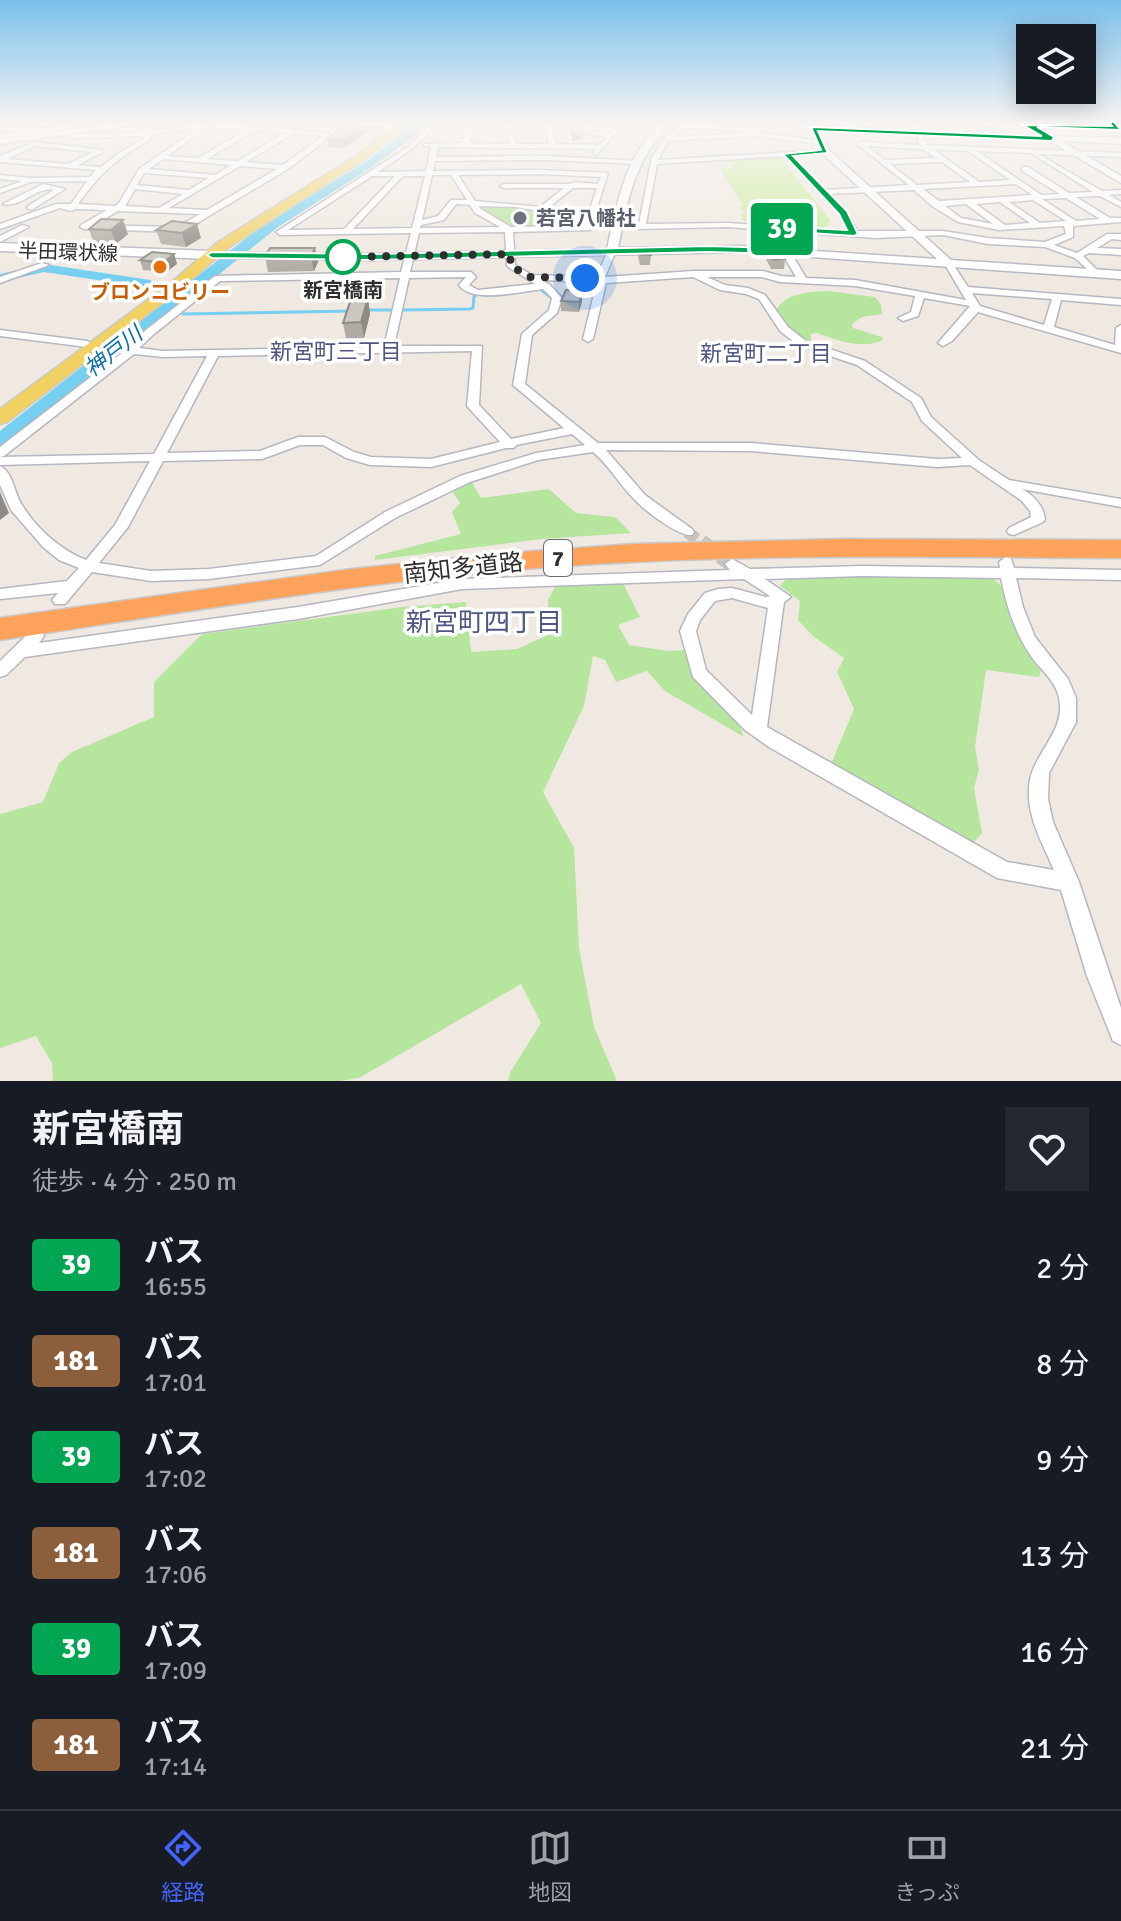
<!DOCTYPE html>
<html lang="ja">
<head>
<meta charset="utf-8">
<style>
  :root { --surface:#171b24; --page:#242831; --text:#f1f3f6; --muted:#9ea1a6; --line:#363941; --accent:#4264fb }
  body { margin:0; font-family:Signika,"Noto Sans JP",sans-serif; background:var(--page); color:var(--text); height:100vh; display:flex; flex-direction:column; font-size:30px; white-space:nowrap }
  * { box-sizing:border-box; margin:0 }
  p { font-size:26px; color:var(--muted) }
  .icon { flex:none; width:44px; height:44px; fill:none; stroke:currentColor; stroke-width:2; stroke-linecap:round; stroke-linejoin:round }
  .map { position:relative; height:1081px; overflow:hidden }
  .details { display:flex; flex-direction:column; background:var(--surface); flex:1 }
  .details>* { flex:none }
  .badge { padding:0 16px; border-radius:6px; font-size:28px; line-height:52px }
  .buttons { position:absolute; left:1016px; top:24px; display:grid; gap:16px }
  .buttons a { display:grid; place-items:center; width:80px; height:80px; border-radius:0px; background:var(--surface); box-shadow:0 4px 20px #0003; font-size:40px }
  .you { position:absolute; width:40px; height:40px; margin:-20px; border:6px solid #fff; border-radius:50%; background:#1a73e8; box-shadow:0 0 0 12px #1a73e833 }
  .map>.badge { position:absolute; translate:-50% -50%; box-shadow:0 0 0 4px #fff }
  .round { display:grid; place-items:center; flex:none; width:84px; height:84px; border-radius:0px; background:var(--page) }
  .headline { display:flex; align-items:center; justify-content:space-between; height:136px; padding:0 32px }
  h1 { font-size:38px; font-weight:700; line-height:60px }
  ul { padding:0; list-style:none }
  li { display:flex; align-items:center; gap:24px; height:96px; padding:0 32px }
  li div { flex:1 }
  li b { display:block; font-size:30px }
  li em { font-style:normal }
  li .badge { min-width:88px; font-weight:700; text-align:center }
  .menu { display:flex; justify-content:space-around; align-items:center; height:112px; border-top:2px solid var(--line); background:var(--surface); font-size:22px; color:var(--muted) }
  .menu a { display:grid; justify-items:center; gap:4px }
  .menu .on { color:var(--accent) }
  .map>svg:first-child { display:block }
  .green { fill:#b6e59e }
  .pitch { fill:#c9ec9a }
  .lines { fill:none; stroke-linecap:round; stroke-linejoin:round }
  .stream { stroke:#75cff0; stroke-width:3 }
  .river { fill:#75cff0; fill-rule:evenodd }
  .minor-tunnel-far1 { stroke:#c8c4bd; stroke-width:12; stroke-dasharray:12 6; stroke-linecap:butt }
  .minor-tunnel { stroke:#c8c4bd; stroke-width:16; stroke-dasharray:16 8; stroke-linecap:butt }
  .minor-casing { stroke:#b4b7c1; stroke-width:3 }
  .tertiary-casing { stroke:#b4b7c1; stroke-width:3 }
  .secondary-casing { stroke:#b4b7c1; stroke-width:3 }
  .primary-casing { stroke:#c9c9c9; stroke-width:3 }
  .motorway-casing { stroke:#c9c9c9; stroke-width:3 }
  .minor { fill:#fff; fill-rule:evenodd }
  .tertiary { fill:#fff; fill-rule:evenodd }
  .secondary { fill:#fff; fill-rule:evenodd }
  .primary { fill:#f2d163; fill-rule:evenodd }
  .motorway { fill:#ffa35c; fill-rule:evenodd }
  .wall { fill:#afaba4 }
  .shaded-wall { fill:#8e8b86 }
  .building { fill:#cbc7bf; stroke:#8e8b86; stroke-width:2 }
  .line { fill:#00a651; stroke:#fff; stroke-width:2 }
  .walk { stroke:#2e2e2e; stroke-width:8; stroke-dasharray:0 14.4 }
  .worship-dot { fill:#6b7280; stroke:#fff; stroke-width:3 }
  .stop-dot { fill:#fff; stroke:#00a651; stroke-width:4 }
  .food-dot { fill:#e8710a; stroke:#fff; stroke-width:3 }
  .labels { text-anchor:middle; stroke-width:7; stroke-linejoin:round; paint-order:stroke }
  .far-worship-label { font-size:20px; font-weight:bold; fill:#5b616d; stroke:#fff; text-anchor:start }
  .far-street-label { font-size:20px; fill:#2e2e2e; stroke:#fff }
  .far-stop-label { font-size:20px; font-weight:bold; fill:#2e2e2e; stroke:#fff }
  .far-food-label { font-size:20px; font-weight:bold; fill:#c56008; stroke:#fff }
  .far-water-label { font-size:22px; font-style:italic; fill:#0d6fa3; stroke:#fff }
  .far-neighbourhood-label { font-size:22px; fill:#4d5680; stroke:#fff }
  .shield { fill:#fff; stroke:#6d6d6d; stroke-width:2 }
  .shield-label { font-size:22px; font-weight:bold; fill:#2e2e2e }
  .street-label { font-size:24px; fill:#2e2e2e; stroke:#fff }
  .neighbourhood-label { font-size:26px; fill:#4d5680; stroke:#fff }
</style>
</head>
<body>
<div class="map">
<svg width="1121" height="1081" viewBox="0 0 1121 1081">
  <rect width="100%" height="100%" fill="#efe9e1"/>
  <g class="green">
    <polygon points="491,204 551,213 551,215 531,212 541,217 543,227 510,227 479,206"/>
    <path d="M827,291L875,297L881,304L882,314L862,317L852,324L853,328L882,337L883,340C862,350 837,340 817,333L811,334V342L790,330L775,313C783,293 808,292 827,291Z"/>
    <polygon points="471,481 481,498 549,489 576,513 615,517 631,533 542,539 375,560 375,556 461,534 452,512 460,503 453,492"/>
    <polygon points="884,575 993,579 1003,587 1013,623 1042,667 1039,677 986,670 975,747 979,770 974,788 982,833 973,843 831,764 854,709 837,672 844,658 813,636 798,620 800,601 780,586 787,578"/>
    <polygon points="622,581 640,617 618,625 629,645 668,651 686,650 691,672 735,716 744,737 665,691 647,671 616,682 605,660 593,656 584,706 543,792 574,848 579,948 594,1027 617,1081 508,1081 511,1071 541,1023 521,984 359,1078 340,1081 53,1081 52,1063 36,1036 0,1048 0,814 43,802 59,763 72,752 154,717 154,682 202,634 402,607 466,602 471,652 517,649 550,634 548,600 556,585"/>
  </g>
  <polygon class="pitch" points="780,157 830,220 827,227 752,224 744,221 740,214 745,214 740,206 743,205 720,168 733,168 728,159"/>
  <g class="lines">
    <g class="stream">
      <polyline points="540,289 552,298"/>
      <polyline points="483,295 497,295"/>
      <polyline points="365,310 391,310"/>
      <polyline points="401,310 469,309 473,308 474,296 477,295"/>
      <polyline points="183,314 353,311"/>
    </g>
    <g class="river">
      <polygon points="415,123 426,123 416,135 372,167 278,227 7,444 0,446 0,431 268,221 364,163"/>
      <polygon points="44,264 150,280 157,284 150,288 44,272 0,282 0,274"/>
    </g>
    <polyline class="minor-tunnel-far1" points="687,532 704,544"/>
    <polyline class="minor-tunnel" points="701,542 732,564"/>
    <g class="minor-casing">
      <g id="minor">
        <polygon points="0,123 34,123 0,126"/>
        <path d="M61,123H67L73,134L133,133L145,129L148,131L212,123L328,133L342,123H349L288,169L182,232L84,229L80,227L81,225L107,210L75,209L71,211L60,208L0,229V224L56,204H71L87,181L31,182L0,193V189L22,181L0,179V175L31,178L90,177L96,170L0,162V156L34,142L103,150V152L78,165L101,167L119,153L144,138L143,136L71,138L64,129L0,138V134L62,126ZM210,127L246,130L198,158L168,156L200,132L199,128ZM193,129L194,131L139,169L119,203L115,206L78,204C101,172 115,160 150,140V135ZM254,131L285,133L238,161L207,159ZM293,134L323,136L283,165L246,162ZM35,146L93,152L68,164L7,159ZM163,159L231,165L215,175L149,169ZM240,166L277,169L207,210L169,208ZM144,173L208,178L189,190L137,185ZM135,189L183,194L159,208L125,206ZM118,211L200,214L177,227L94,225Z"/>
        <path d="M432,123H439L412,149L378,172L426,171L431,147L424,146V144L462,143L471,123H477L469,143L510,144L507,123H513L516,144H549L544,123H550L556,144L599,145L607,137L587,134L583,123H589L592,131L610,133L618,123H625L596,155L593,153L596,149L438,147L436,157L548,156L638,161L636,164L548,160L435,161L433,171L542,170L608,173L590,230L513,232L515,265L532,275L596,277L608,251L612,248L616,251L605,277L694,271H763L781,276L796,277L769,230L728,227L638,229L652,157L664,138L681,123L728,127L725,129L683,128L673,137L755,132L822,141L820,144L755,136L668,141L658,160L826,150L828,153L793,156L825,190L909,185L857,144L860,142L920,145L912,123H918L927,145L1121,153V157L1038,154L1102,191L1121,190V194L1109,195L1121,202V207L1100,196L1076,197L1110,218H1121V222L1073,226V237L1054,245L1077,253L1107,234H1121V240L1112,239L1097,248L1121,249V255L1089,253L1083,256L1100,273L1095,276L1075,258L1045,247L988,244L943,235L876,238L778,231L806,278L855,280L966,300L944,263L948,260L951,261L968,287L1121,299V305L1061,300L1054,327L1115,345L1116,328L1121,325V353L978,312L952,341L943,346L938,343L970,306L924,298L918,316L903,321L898,318L911,312L915,296L855,286L780,282L762,277H707L725,285L748,288L765,295L788,327L806,341L865,361L921,398L931,417L980,461L1009,480L1121,499V507L1022,489C1034,496 1043,505 1045,519L1043,522L1014,535L1009,534L1007,531L1009,528L1031,517L1030,511L1022,501L970,465L937,467L751,451L606,450L645,495L692,529L694,532L692,535C679,537 644,510 634,499C619,484 609,465 593,452L538,460L470,482L395,518L320,565L209,579L151,581L92,572L65,604H55L52,600L58,593L0,599V589L67,581L79,568L59,560L43,547L11,510L0,485V466C13,472 14,493 22,505C36,528 60,550 86,560L115,525L150,461L0,465V457L154,454L207,356L163,357L134,354L4,456L0,457V447L122,353L92,349V345L129,347L146,330L215,276L401,272L411,233L280,235L276,232L408,147ZM867,146L923,149L936,158L885,160ZM933,149L968,151L1010,180L979,182ZM977,151L1031,153L1093,192L1069,193L1028,167H1022V171L1060,194L1041,195ZM785,156L840,214L848,231L728,223L646,224L657,164ZM942,162L970,182L917,185L890,164ZM542,174L601,177L598,184L574,182L570,184H504L500,186L504,188H564L540,207L475,201L458,175ZM432,175H451L467,200H451L438,216L422,220ZM372,176H395L344,229L288,230ZM403,176H425L412,228L353,229ZM1016,184L1032,195L939,201L923,189ZM573,188H597L588,214L548,208ZM914,190L932,206L958,222L999,230L1064,226L1066,234L1045,242L988,238L943,231H857L846,211L829,194ZM1066,198L1100,219L1076,221L1042,199ZM1033,200L1066,221L1040,223L1009,202ZM1000,202L1030,223L1005,225L976,204ZM456,204L470,205L475,213L500,227L420,228L421,225L444,220ZM966,204L993,224L961,218L945,206ZM478,206L516,207L586,219L584,226L511,227L481,209ZM505,232L507,266L535,284L478,290L469,285L476,277L471,272H410L419,233ZM466,277L459,285C471,304 523,291 543,289L552,298L549,310L522,334L513,385L564,428L511,439L479,405L482,346H394L409,278ZM693,277L720,290L746,294L759,299L780,331L798,345L857,365L912,402L922,421L962,458L937,459L751,443H598L525,384L532,335L557,313L562,298L550,285L542,280L597,282L583,339L588,342L593,339L606,283ZM400,278L384,347L163,351L139,348L154,334L220,281ZM972,293L1052,299L1044,325L980,306ZM472,351L467,406L500,442L431,459L371,457L354,452L325,437H298L260,451L167,453L218,356ZM572,434L585,445L536,453L460,476L385,512L316,556L209,569L151,571L99,563L128,527L163,461L262,459L300,445H323L346,458L370,465L431,467L506,448H514L516,445Z"/>
        <polygon points="767,123 788,123 816,128 813,130"/>
        <polygon points="942,123 994,123 996,125 993,127"/>
        <polygon points="1026,123 1121,126 1121,130 1027,127 1024,125"/>
        <path d="M43,184L65,189L31,210L27,208L28,206L54,190C36,186 20,209 3,204Z"/>
        <polygon points="22,225 29,227 0,242 0,236"/>
        <polygon points="42,263 49,265 0,283 0,277"/>
        <polygon points="0,330 87,341 92,344 87,347 0,336"/>
        <path d="M1006,557L1011,559L1014,568L1121,570V580L1016,578L1023,607L1035,637L1068,679L1076,698V722L1049,773L1048,799L1053,822L1079,882L1121,1008V1045L1113,1041L1087,976L1061,890L997,878L769,747L745,730L693,677L680,631L688,614L705,593L718,589L732,588L766,597L770,596L744,579L462,589L298,619L25,657L6,675L0,677V661L30,632H42L44,636L39,643L298,607L462,579L730,570L725,564L732,559L750,569L862,566L1000,568L999,562ZM862,576L1001,578C1006,604 1014,630 1029,653C1038,668 1056,680 1059,698C1067,732 1030,755 1029,788C1027,818 1043,844 1054,870L1007,862L767,727L784,602L791,597L765,579ZM732,598L768,608L752,715L706,670L696,631L700,620L715,601Z"/>
      </g>
    </g>
    <g class="tertiary-casing">
      <g id="tertiary">
        <polygon points="122,123 147,123 0,144 0,138"/>
        <polygon points="348,123 384,123 404,127 400,129"/>
        <path d="M662,123H671C634,160 628,199 618,248L740,246L937,259L823,154L810,126L1038,135L1020,123H1030L1051,136L1121,138V144L1061,141L1121,176V183L1048,140L819,131L830,151L951,260L1121,271V279L740,252L373,260L212,258L206,255L212,252L373,254L607,249C617,204 625,154 662,123Z"/>
      </g>
    </g>
    <g class="secondary-casing">
      <polygon id="secondary" points="0,243 212,251 218,255 212,259 0,251"/>
    </g>
    <g class="primary-casing">
      <polygon id="primary" points="398,123 410,123 365,159 228,248 182,288 7,422 0,424 0,409 172,282 218,242 357,155"/>
    </g>
    <g class="motorway-casing">
      <path id="motorway" d="M842,539L1121,540V558C935,557 749,553 564,566C375,579 188,612 0,640V618L352,569L493,554L634,544Z"/>
    </g>
    <use href="#minor" class="minor"/>
    <use href="#tertiary" class="tertiary"/>
    <use href="#secondary" class="secondary"/>
    <use href="#primary" class="primary"/>
    <use href="#motorway" class="motorway"/>
  </g>
  <g class="wall">
    <polygon points="340,124 371,129 344,148 329,147 327,139 341,129"/>
    <polygon points="101,219 128,234 116,244 94,244 89,229"/>
    <polygon points="172,221 201,238 186,247 161,244 156,230"/>
    <polygon points="315,248 318,262 314,271 268,272 265,257"/>
    <polygon points="638,248 651,255 650,265 640,265 638,257"/>
    <polygon points="767,249 785,259 784,269 771,269 766,259"/>
    <polygon points="174,254 177,264 166,272 143,270 140,260"/>
    <polygon points="368,298 370,314 364,338 346,338 343,323"/>
    <polygon points="561,301 582,301 579,312 561,311"/>
  </g>
  <g class="shaded-wall">
    <polygon points="367,123 370,123 371,129 344,148 343,140"/>
    <polygon points="583,133 582,139 572,141 572,135"/>
    <polygon points="123,220 128,234 116,244 111,230"/>
    <polygon points="197,224 201,238 186,247 182,233"/>
    <polygon points="315,248 318,262 314,271 311,256"/>
    <polygon points="174,254 177,264 166,272 163,263"/>
    <polygon points="582,291 582,301 579,312 579,302"/>
    <polygon points="368,298 370,314 364,338 361,322"/>
    <polygon points="0,492 9,513 0,520"/>
  </g>
  <g class="building">
    <polygon points="342,123 367,123 343,140 327,139 347,125 340,124"/>
    <polygon points="570,123 580,123 583,133 572,135"/>
    <polygon points="101,219 123,220 111,230 89,229"/>
    <polygon points="172,221 197,224 182,233 156,230"/>
    <polygon points="648,247 651,255 641,255 638,248"/>
    <polygon points="270,248 315,248 311,256 265,257"/>
    <polygon points="767,249 779,249 785,259 773,260"/>
    <polygon points="152,252 174,254 163,263 140,260"/>
    <polygon points="566,290 582,291 579,302 561,301"/>
    <polygon points="352,296 368,298 361,322 343,323"/>
  </g>
  <linearGradient id="sky" x2="0" y2="1"><stop stop-color="#7abfeb"/><stop offset="0.45" stop-color="#f8f5f2"/><stop offset="1" stop-color="#f8f5f2" stop-opacity="0"/></linearGradient>
  <rect width="1121" height="275" fill="url(#sky)"/>
  <polygon class="line" points="1113,121 1121,130 1037,127 1054,137 1052,141 818,131 828,153 793,156 847,211 858,234 854,236 778,231 791,251 786,254 708,252 373,260 212,258 207,255 212,252 373,254 708,246 779,248 769,226 847,230 839,214 783,154 821,150 811,127 1042,136 1023,125 1112,126 1110,123"/>
  <g class="lines">
    <polyline class="walk" points="343,257 510,254 511,266 530,277 585,278"/>
  </g>
  <circle class="worship-dot" cx="520" cy="218" r="8"/>
  <circle class="stop-dot" cx="343" cy="257" r="16"/>
  <circle class="food-dot" cx="160" cy="267" r="8"/>
  <g class="labels">
    <g class="far-worship-label">
      <text x="536" y="225">若宮八幡社</text>
    </g>
    <g class="far-street-label">
      <text transform="translate(68 252) rotate(2)" y="7">半田環状線</text>
    </g>
    <g class="far-stop-label">
      <text x="343" y="297">新宮橋南</text>
    </g>
    <g class="far-food-label">
      <text x="160" y="299">ブロンコビリー</text>
    </g>
    <g class="far-water-label">
      <text transform="translate(113 351) rotate(-38)" y="8">神戸川</text>
    </g>
    <g class="far-neighbourhood-label">
      <text x="336" y="359">新宮町三丁目</text>
      <text x="766" y="361">新宮町二丁目</text>
    </g>
    <rect class="shield" x="544" y="540" width="28" height="36" rx="6"/>
    <g class="shield-label">
      <text x="558" y="566">7</text>
    </g>
    <g class="street-label">
      <text transform="translate(463 568) rotate(-6)" y="8">南知多道路</text>
    </g>
    <g class="neighbourhood-label">
      <text x="484" y="631">新宮町四丁目</text>
    </g>
  </g>
</svg>
<div class="buttons">
<a><svg class="icon" aria-label="layers" viewBox="0 0 24 24"><path d="M12 4l9 5-9 5-9-5zM3 14l9 5 9-5"/></svg></a>
</div>
<div class="you" style="left:585px;top:278px"></div>
<b class="badge" style="left:782px;top:229px;background:#00a651;color:#fff">39</b>
</div>
<section class="details">
<div class="headline"><div><h1>新宮橋南</h1><p>徒歩 · 4 分 · 250 m</p></div><a class="round"><svg class="icon" aria-label="heart" viewBox="0 0 24 24"><path d="M12 20l-8-8c-3-5 5-10 8-4 3-6 11-1 8 4z"/></svg></a></div>
<ul>
<li><span class="badge" style="background:#00a651;color:#fff">39</span><div><b>バス</b><p>16:55</p></div><em>2 分</em></li>
<li><span class="badge" style="background:#8b5e3c;color:#fff">181</span><div><b>バス</b><p>17:01</p></div><em>8 分</em></li>
<li><span class="badge" style="background:#00a651;color:#fff">39</span><div><b>バス</b><p>17:02</p></div><em>9 分</em></li>
<li><span class="badge" style="background:#8b5e3c;color:#fff">181</span><div><b>バス</b><p>17:06</p></div><em>13 分</em></li>
<li><span class="badge" style="background:#00a651;color:#fff">39</span><div><b>バス</b><p>17:09</p></div><em>16 分</em></li>
<li><span class="badge" style="background:#8b5e3c;color:#fff">181</span><div><b>バス</b><p>17:14</p></div><em>21 分</em></li>
</ul>
</section>
<nav class="menu">
<a class="on"><svg class="icon" aria-label="directions" viewBox="0 0 24 24"><path d="M12 3l9 9-9 9-9-9zM9 14v-3h6M13 9l2 2-2 2"/></svg>経路</a>
<a><svg class="icon" aria-label="map" viewBox="0 0 24 24"><path d="M3 6l6-2 6 2 6-2v14l-6 2-6-2-6 2zM9 4v14M15 6v14"/></svg>地図</a>
<a><svg class="icon" aria-label="tickets" viewBox="0 0 24 24"><path d="M3 7h18v10H3zM15 7v10"/></svg>きっぷ</a>
</nav>
</body>
</html>
